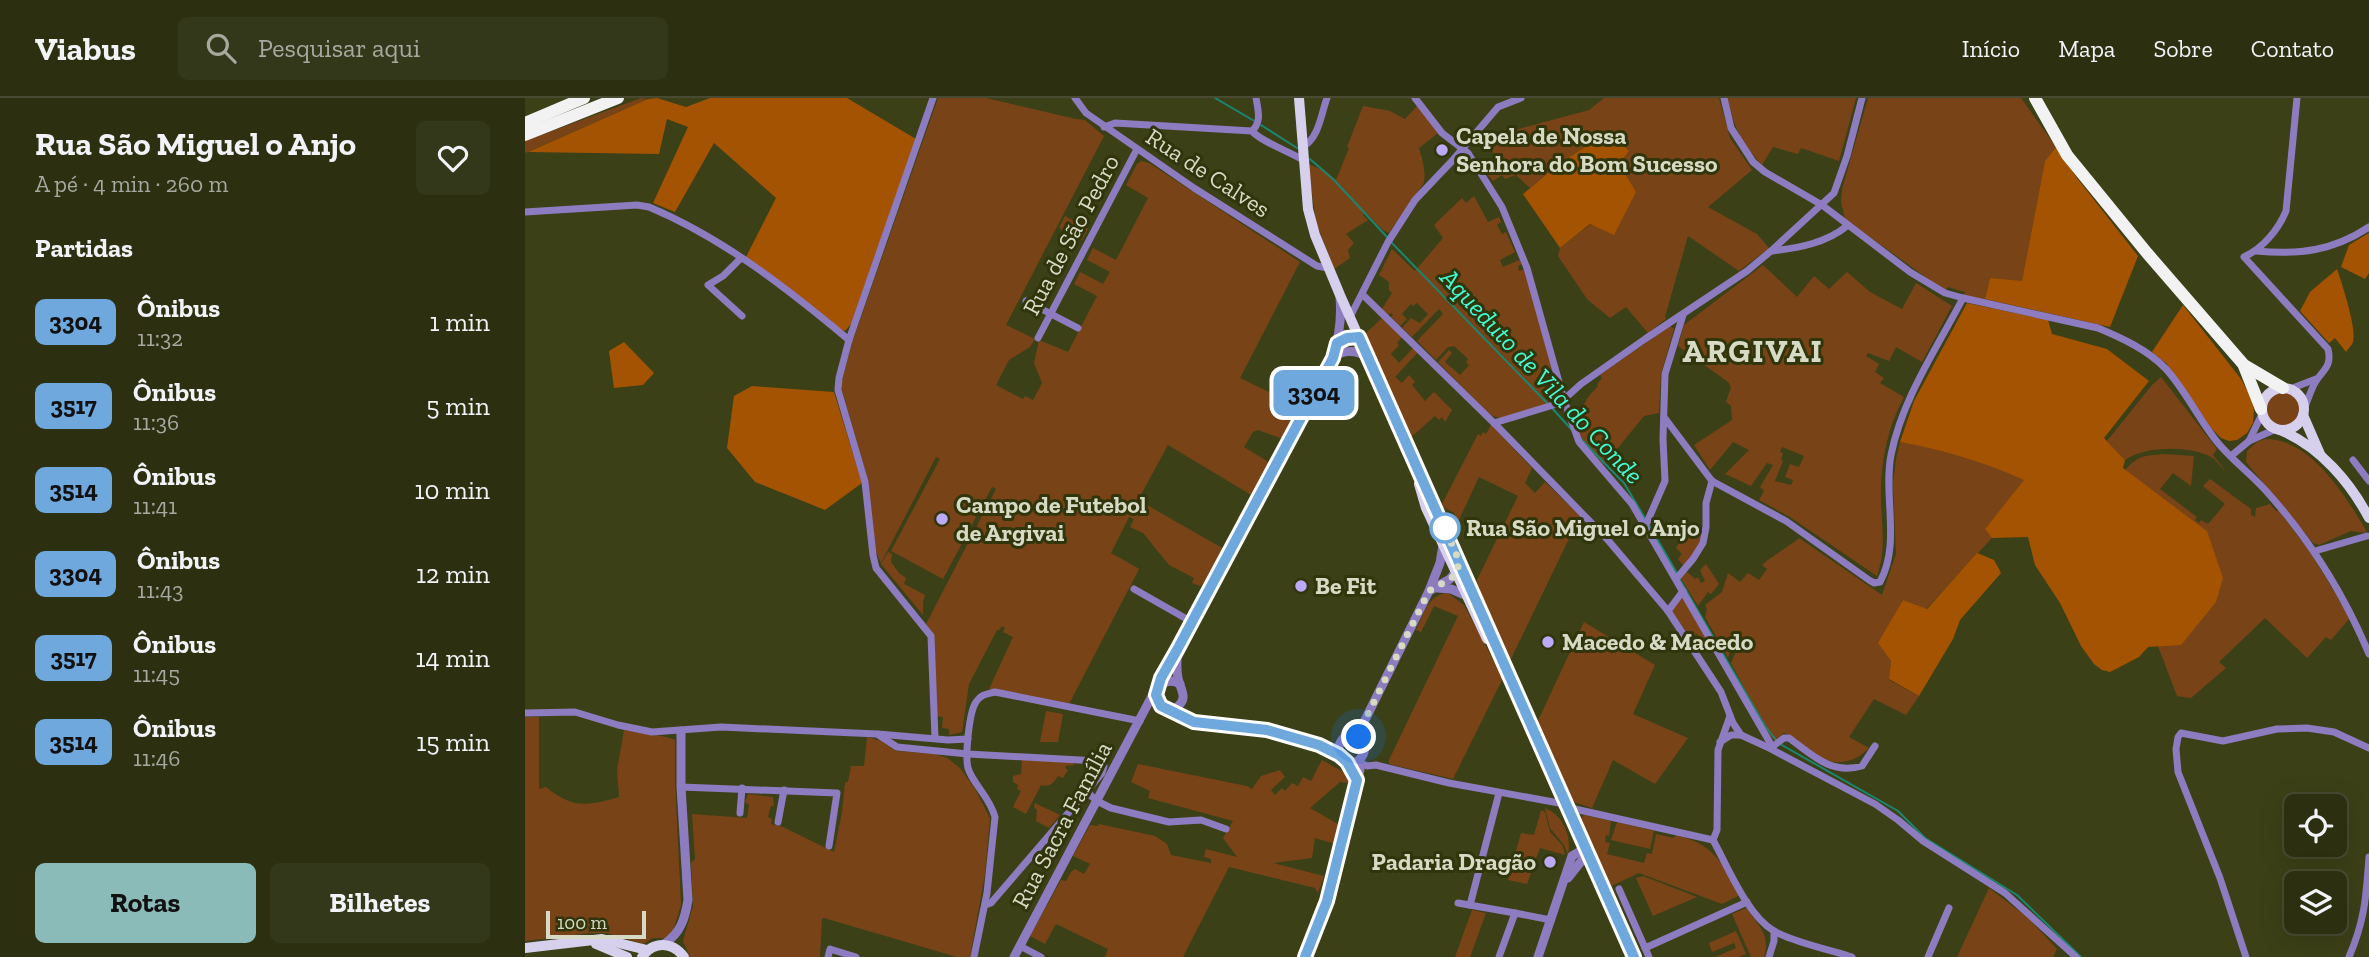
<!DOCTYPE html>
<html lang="pt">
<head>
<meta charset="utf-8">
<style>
  :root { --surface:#2c3011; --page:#34381a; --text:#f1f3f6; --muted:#a6a99f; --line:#484b31; --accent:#8bbbb9 }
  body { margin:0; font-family:"Zilla Slab",serif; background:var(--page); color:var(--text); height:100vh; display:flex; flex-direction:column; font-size:26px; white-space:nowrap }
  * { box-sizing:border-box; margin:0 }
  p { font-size:23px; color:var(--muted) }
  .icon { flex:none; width:38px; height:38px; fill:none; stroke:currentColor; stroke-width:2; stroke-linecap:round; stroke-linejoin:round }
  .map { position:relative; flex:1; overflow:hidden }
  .details { display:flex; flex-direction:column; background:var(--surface); width:525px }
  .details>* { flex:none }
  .badge { padding:0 14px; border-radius:10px; font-size:24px; line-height:46px }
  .buttons { position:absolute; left:1759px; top:696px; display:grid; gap:14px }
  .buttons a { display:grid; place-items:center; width:63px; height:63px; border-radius:10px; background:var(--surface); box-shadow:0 7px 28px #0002,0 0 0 2px var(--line); font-size:35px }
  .scale { position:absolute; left:21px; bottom:18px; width:100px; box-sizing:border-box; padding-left:7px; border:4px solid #d7dbc5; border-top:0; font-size:19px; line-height:24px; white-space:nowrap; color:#d7dbc5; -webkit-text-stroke:5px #31350c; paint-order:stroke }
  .you { position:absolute; width:35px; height:35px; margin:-18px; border:5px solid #fff; border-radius:50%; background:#1a73e8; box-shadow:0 0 0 10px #1a73e833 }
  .map>.badge { position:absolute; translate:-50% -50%; box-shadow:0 0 0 4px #fff }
  h2 { padding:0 35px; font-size:26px; line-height:63px }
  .round { display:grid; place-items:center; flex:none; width:74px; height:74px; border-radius:10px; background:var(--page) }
  .head { display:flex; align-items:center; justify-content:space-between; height:119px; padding:0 35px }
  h1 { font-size:33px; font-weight:700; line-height:52px }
  .action { display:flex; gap:14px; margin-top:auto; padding:14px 35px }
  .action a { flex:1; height:80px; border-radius:10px; background:var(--accent); color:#111; font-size:28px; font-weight:700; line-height:80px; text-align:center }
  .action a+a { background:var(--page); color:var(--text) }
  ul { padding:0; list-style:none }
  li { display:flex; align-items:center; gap:21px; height:84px; padding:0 35px }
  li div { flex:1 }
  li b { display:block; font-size:26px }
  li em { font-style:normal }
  li .badge { min-width:77px; font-weight:700; text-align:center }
  header { display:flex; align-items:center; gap:42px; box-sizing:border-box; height:98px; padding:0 35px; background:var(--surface); border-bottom:2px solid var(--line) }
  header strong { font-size:33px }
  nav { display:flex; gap:38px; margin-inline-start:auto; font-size:24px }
  .search { width:490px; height:63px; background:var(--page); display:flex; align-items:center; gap:18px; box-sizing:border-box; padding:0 24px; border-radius:10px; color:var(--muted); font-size:26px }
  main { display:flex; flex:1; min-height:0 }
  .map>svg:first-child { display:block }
  .green { fill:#794318; fill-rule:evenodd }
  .forest { fill:#a45302 }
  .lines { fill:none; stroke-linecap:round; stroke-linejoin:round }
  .stream { stroke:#1a8670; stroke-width:2 }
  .minor { stroke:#8d7cbf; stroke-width:7 }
  .tertiary { stroke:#8d7cbf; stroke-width:9 }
  .primary { stroke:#d6d0ec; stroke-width:10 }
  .motorway { stroke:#f2f2f2; stroke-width:12 }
  .line-casing { stroke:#fff; stroke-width:16 }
  .line { stroke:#6fa8dc; stroke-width:10 }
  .walk { stroke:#d7dbc5; stroke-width:7; stroke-dasharray:0 12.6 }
  .poi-dot { fill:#bcaaf6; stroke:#31350c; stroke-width:2.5 }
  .stop-dot { fill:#fff; stroke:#6fa8dc; stroke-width:3.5 }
  .labels { text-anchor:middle; stroke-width:6; stroke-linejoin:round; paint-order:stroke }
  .poi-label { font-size:24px; font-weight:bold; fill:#d7dbc5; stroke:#31350c; text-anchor:start }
  .street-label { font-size:24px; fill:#d7dbc5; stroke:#31350c }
  .stop-label { font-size:24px; font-weight:bold; fill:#d7dbc5; stroke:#31350c; text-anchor:start }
  .water-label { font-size:26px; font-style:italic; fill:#41fcd4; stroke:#31350c }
  .district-label { font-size:32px; font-weight:bold; letter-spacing:2px; fill:#d7dbc5; stroke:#31350c }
</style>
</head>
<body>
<header>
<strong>Viabus</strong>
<div class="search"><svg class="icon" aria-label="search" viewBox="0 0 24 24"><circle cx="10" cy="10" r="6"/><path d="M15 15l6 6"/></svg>Pesquisar aqui</div>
<nav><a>Início</a><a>Mapa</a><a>Sobre</a><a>Contato</a></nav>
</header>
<main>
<section class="details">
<div class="head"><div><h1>Rua São Miguel o Anjo</h1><p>A pé · 4 min · 260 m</p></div><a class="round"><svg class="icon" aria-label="heart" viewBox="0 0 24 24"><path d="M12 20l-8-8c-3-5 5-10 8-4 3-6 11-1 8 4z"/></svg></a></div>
<h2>Partidas</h2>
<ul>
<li><span class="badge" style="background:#6fa8dc;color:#111">3304</span><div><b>Ônibus</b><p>11:32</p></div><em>1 min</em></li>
<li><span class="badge" style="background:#6fa8dc;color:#111">3517</span><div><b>Ônibus</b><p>11:36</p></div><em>5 min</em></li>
<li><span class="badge" style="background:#6fa8dc;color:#111">3514</span><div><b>Ônibus</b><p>11:41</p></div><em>10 min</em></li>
<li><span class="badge" style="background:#6fa8dc;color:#111">3304</span><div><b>Ônibus</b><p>11:43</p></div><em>12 min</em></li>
<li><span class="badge" style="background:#6fa8dc;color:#111">3517</span><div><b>Ônibus</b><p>11:45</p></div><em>14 min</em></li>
<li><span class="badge" style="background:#6fa8dc;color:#111">3514</span><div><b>Ônibus</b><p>11:46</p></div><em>15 min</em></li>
</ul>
<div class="action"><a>Rotas</a><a>Bilhetes</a></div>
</section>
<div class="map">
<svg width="1844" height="859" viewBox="0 0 1844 859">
  <rect width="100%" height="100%" fill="#3b4017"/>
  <g class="green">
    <polygon points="116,0 123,1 0,55 0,43"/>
    <polygon points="413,0 461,0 551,21 560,22 579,38 481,227 510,241 505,249 484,262 471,287 498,301 500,298 508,302 517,285 509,265 514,242 543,254 572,198 549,186 555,174 578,186 585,174 562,162 568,150 591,162 623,100 601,87 612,66 616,63 624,65 775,164 715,280 775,309 758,341 733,332 728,334 719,349 742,363 744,367 728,398 643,347 613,402 699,451 681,484 675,488 667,485 669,480 644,467 618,435 605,429 609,421 604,419 586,455 611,469 614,471 612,475 544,606 464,591 488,539 478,534 480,530 477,528 474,532 472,532 444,586 437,634 424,637 424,631 417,630 418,619 411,618 409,537 401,526 471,391 467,389 418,481 366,453 415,361 411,359 356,465 350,452 343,383 317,292 317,283 327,245"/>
    <polygon points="1079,0 1194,0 1205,40 1227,72 1183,109 1232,136 1244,150 1214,173 1163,138 1140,219 1141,221 1123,235 1101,209 1085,220 1062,201 1033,158 1035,150 1066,126 1094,66 1104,53 1085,33 1035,65 1005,90 991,77 980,81 977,77 968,83 960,74 969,68 971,70 974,68 966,51 973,45 971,37 1064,12"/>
    <path d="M1202,0H1331L1314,63L1276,50L1273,56L1248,49L1237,67C1215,43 1210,31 1202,0Z"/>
    <polygon points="1343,0 1496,0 1531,49 1520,63 1497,184 1465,180 1460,201 1439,199 1440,194 1423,189 1420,193 1320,121 1316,104 1317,91"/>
    <path d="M893,7L913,35L894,50C897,60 901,73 899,84C898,88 869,127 864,135L858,132L840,114L838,117L843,122L821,136L829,145L823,152L825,160L809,171L791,124L783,66L801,73L811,82L824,50L822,49L838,8L865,13L880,21Z"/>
    <path d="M949,98L963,124L974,119L976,124L972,127L977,136L981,134L990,154L975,162L978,169L994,162L997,166L993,168L994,173L999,171L1032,285H1018L1019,289H1023L1025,294L1017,297L1025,305C1008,311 979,328 963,315L913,264L924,252L927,255L920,264L935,277L944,267L941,264L943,261L929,248L923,249L911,262L892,243L918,216L914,211L887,239L877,230L886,220L895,225L903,216L892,205L888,208L886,206L877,216L882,221L875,228L866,219L868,217L866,215L863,217L857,211L867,195L864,192V184L854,177L867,151L890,173L918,140L909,127L937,100L941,105Z"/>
    <polygon points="540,118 563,131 557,142 534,130"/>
    <path d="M1238,167L1272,199L1289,178L1304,191L1322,174L1345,194L1377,211L1391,185L1427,208L1397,264L1371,249L1364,263L1343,255L1341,258L1354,266L1350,274L1359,280L1355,285L1379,299C1362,330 1355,367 1356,403C1357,430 1361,452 1352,478L1265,419L1234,402L1239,393L1235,389L1248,367L1242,365L1226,388L1200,376L1224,352L1208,344L1185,372L1169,347L1207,322L1206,308L1201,304L1206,289L1203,284L1153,248L1159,227ZM1257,349L1279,358L1274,369L1265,366L1260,379L1268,382L1266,387L1250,383L1258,363L1256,362L1258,355L1255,354Z"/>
    <polygon points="857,220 877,239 872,245 874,247 866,256 874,265 889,249 893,254 870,279 877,285 884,277 890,284 887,287 900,303 909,294 927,312 920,324 917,319 914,322 910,318 884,341 838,238"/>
    <polygon points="1145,228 1149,231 1136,276 1134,315 1119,318 1079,367 1058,346 1049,323 1064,298 1073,288 1072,286 1077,280 1075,277"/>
    <path d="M1636,279L1692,351L1688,357L1701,374C1696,370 1692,362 1686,359C1664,347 1620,348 1600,362L1582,343L1627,287Z"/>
    <circle cx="1758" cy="311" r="17"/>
    <polygon points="966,327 1007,370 1000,385 1010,395 1020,384 1055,418 983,567 949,488 993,398 954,379 933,424 929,415 916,408 953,336 956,338 958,334 961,336"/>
    <path d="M1740,341C1785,340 1820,397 1841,432V435L1826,433L1794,447L1788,445L1721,364L1722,353L1732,344Z"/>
    <path d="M1375,344C1419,352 1459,364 1500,382L1460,431L1467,440L1401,511L1378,502L1354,546L1366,563L1364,582L1394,598L1381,617L1349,601L1324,639L1344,650C1326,669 1302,668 1282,652C1273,645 1271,638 1259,635L1250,643L1243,636L1206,565L1217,539L1211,536L1202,540L1201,549L1205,554L1203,560L1180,519L1182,511L1180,507L1197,494L1203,475L1215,484L1223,475L1234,482L1242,471L1237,467C1248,457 1262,450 1274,440L1357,497L1371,456L1368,385L1371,361Z"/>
    <path d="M1638,356L1669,358L1666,388L1648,375L1635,391L1672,419L1670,422L1674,425L1676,422L1683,426L1700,406L1678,388L1685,381L1726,411V417L1730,419L1731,410L1745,406L1751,413H1754L1785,454L1825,520L1806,542L1801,539L1782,560L1740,520L1694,564L1701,570L1666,600L1652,598L1633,548L1656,546L1682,433L1600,372C1614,357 1619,358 1638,356Z"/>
    <polygon points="1167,428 1178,432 1176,443 1159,468 1153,461 1157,456 1151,450 1164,429"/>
    <polygon points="363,454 367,456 366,464 374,475 381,480 379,486 400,497 398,504 398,517 356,466"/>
    <polygon points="1181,466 1194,486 1186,496 1183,494 1173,508 1155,479 1161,473 1170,481 1173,479 1176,485 1180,483 1175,472"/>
    <path d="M923,495L939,507L978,580L928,681L864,666V662L933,518L909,508L896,534L891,532C899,516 903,496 923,495Z"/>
    <polygon points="1157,498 1185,543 1178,546 1172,536 1165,539 1147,513"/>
    <polygon points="1059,524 1130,567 1108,616 1163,640 1130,686 1088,662 1067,710 1043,702 1011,627"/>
    <polygon points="521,613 538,616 533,644 515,644"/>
    <path d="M0,619H14V691L21,689C48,711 62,708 94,699L92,672L99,632C113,635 140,637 150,642V683L156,807L148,833L142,840H128L118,846L82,835H65L0,843Z"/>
    <polygon points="342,639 356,643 371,653 410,656 422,660 435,670 450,691 465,720 460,776 445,859 432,859 299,820 297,821 295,859 165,859 158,843 168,808 166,765 170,761 167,716 222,720 224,707 220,704 223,696 248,699 249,708 246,708 243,719 247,721 246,726 258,729 309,754 317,714 320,684 323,684 326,668 339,668"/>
    <path d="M497,662L547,664L549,667L541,668L540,670L543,672L538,680L533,678C528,686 525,689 516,687L501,716L488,709L496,693L492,691L493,687L488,684V678L496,676Z"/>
    <polygon points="797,662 824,677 824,685 815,684 785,710 813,726 814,730 810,746 790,740 787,760 748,765 799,778 793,795 790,790 704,769 658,859 580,859 583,851 531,826 520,846 505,838 536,782 541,783 546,774 550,771 559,776 565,766 548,758 565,727 573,728 574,726 630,738 642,746 646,757 686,765 686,761 679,759 681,751 712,759 698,740 708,723 623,700 625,693 606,684 613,666 722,688 727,691 736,678 755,672 760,679 746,692 750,697 757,690 760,693 767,685 773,688 778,679 786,683"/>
    <polygon points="510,705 535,717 524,730 511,723 512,712 509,709"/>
    <path d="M1020,710C1039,718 1047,739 1043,757L1039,747L1025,730Z"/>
    <polygon points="1016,712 1020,714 1025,734 1038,748 1040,757 1015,750 1002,786 983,782 996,735 1009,737"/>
    <path d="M1059,717L1086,723L1084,738L1081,737L1080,744L1085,745L1082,756L1119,765L1122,755L1127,756L1131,736L1149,740L1151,737C1189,746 1198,766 1215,797L1197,806L1114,775L1082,790L1055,721Z"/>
    <polygon points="1092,724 1129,733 1125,751 1086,742"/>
    <polygon points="1118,778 1172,799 1128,818 1111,780"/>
    <polygon points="1464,790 1503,820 1532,851 1528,859 1432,859"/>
    <path d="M1221,810C1233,827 1246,837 1239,859H1226L1207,816Z"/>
    <polygon points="947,812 961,815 945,859 930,859"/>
    <polygon points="1211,833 1221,856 1213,859 1190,859 1211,850 1209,845 1187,854 1184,845"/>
  </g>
  <g class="forest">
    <polygon points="132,0 161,9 185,0 322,0 391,41 326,226 320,233 315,231 221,159 251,100 189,45 150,114 128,105 163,29 142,21 134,56 3,54 123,1"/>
    <polygon points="1085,33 1104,53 1094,66 1111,94 1089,137 1065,126 1035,150 998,96 1035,65"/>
    <polygon points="1531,49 1552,80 1613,158 1585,229 1460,201 1465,180 1497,183 1520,63"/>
    <polygon points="1844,135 1844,175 1840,181 1816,169 1824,147"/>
    <path d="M1812,171C1817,186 1832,230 1828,244C1827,247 1823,251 1821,254L1810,240L1804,245L1775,213L1785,194Z"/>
    <path d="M1442,205L1523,222L1527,236L1582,251L1624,283L1579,340L1600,362L1598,370L1682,433L1698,480L1691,504L1656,547L1623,549L1614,559L1585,574L1577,572L1569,566L1556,548L1535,505L1510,467L1503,439L1467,440L1460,431L1499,382C1459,364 1418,352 1375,344L1389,303Z"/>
    <polygon points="1658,207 1716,281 1726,299 1729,312 1728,325 1722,335 1712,342 1704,343 1696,340 1686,330 1642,266 1627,254"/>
    <polygon points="99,244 129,275 118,287 89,290 84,253"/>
    <polygon points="227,288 309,294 337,385 300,412 230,384 202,350 209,298"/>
    <polygon points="1452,455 1469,462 1476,475 1435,522 1428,541 1394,598 1364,581 1366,563 1353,545 1378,502 1402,511"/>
  </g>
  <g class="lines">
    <g class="stream">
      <polyline points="690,0 731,24"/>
      <polyline points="736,27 772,50"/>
      <polyline points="785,61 809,82 862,139"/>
      <polyline points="865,143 1022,305"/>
      <polyline points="1026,309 1046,331"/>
      <polyline points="1055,340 1099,385 1121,422"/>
      <polyline points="1124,427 1153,477"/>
      <polyline points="1155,482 1240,628 1251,642"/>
      <polyline points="1255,646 1373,713 1400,740 1492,797 1556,859"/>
    </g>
    <g class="minor">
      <polyline points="408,0 324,242 314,280 313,292 340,384 348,457 351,470 406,538 410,640"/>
      <polyline points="550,0 561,15 669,90 792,168 803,170"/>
      <polyline points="890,0 917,35 943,55 977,109 1002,170 1039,302 1054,344 1107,406 1248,650"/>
      <path d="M1199,0L1206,30L1228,64L1240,74L1297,107L1385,174L1420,195L1438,200L1573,230C1597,240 1623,252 1641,271C1661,293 1674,322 1693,345C1708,363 1727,377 1742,394C1785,442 1819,496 1844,556"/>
      <path d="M1772,0L1761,113C1753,132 1738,150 1719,159L1803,251C1807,268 1799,271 1791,283C1786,291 1783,302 1779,311"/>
      <path d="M579,29L590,25L727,33C735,43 765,54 778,62"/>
      <path d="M727,33C737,24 733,12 731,0"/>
      <path d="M777,49C794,41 796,16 802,0"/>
      <path d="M0,114L112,107L124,109C198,140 263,191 324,242"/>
      <path d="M1247,153C1274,150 1301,145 1322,128"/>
      <path d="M1731,153C1774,157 1808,153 1844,129"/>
      <polyline points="216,160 198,178 183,187 217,218"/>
      <polyline points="838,197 969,325 1082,441 1143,513 1196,594 1208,625 1216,637 1242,649 1350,706 1373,722 1398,743 1480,795 1551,859"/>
      <polyline points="501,203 553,230"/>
      <polyline points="825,219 863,144 890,102 927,63 973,9 996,0"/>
      <polyline points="513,240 612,51"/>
      <polyline points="1765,291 1791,281"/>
      <path d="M1139,319L1187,383L1261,423L1344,482L1349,485L1355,484C1376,445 1358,398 1366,357C1377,301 1412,250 1438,200"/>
      <polyline points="969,325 1035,305 1056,286 1120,241 1222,173 1246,153 1309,95 1322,58 1337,0"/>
      <polyline points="1724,343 1737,316"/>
      <polyline points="1706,358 1724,343 1751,331"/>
      <polyline points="1828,362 1844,383"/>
      <polyline points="1120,429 1140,383 1138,341 1140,276 1158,217"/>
      <polyline points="1790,453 1842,438"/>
      <polyline points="1151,481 1168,461 1178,445 1181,429 1181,405 1187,383"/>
      <polyline points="609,491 667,524"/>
      <polyline points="1143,513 1158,493"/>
      <polyline points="646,611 669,624 742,632 794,647 814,657"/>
      <polyline points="0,615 50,614 93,627 127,634 196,629 352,636 372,649 443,656 573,663 579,668 577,675 563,692 566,698 572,702"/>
      <path d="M1205,618L1193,652L1192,732L1188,742C1203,769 1222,817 1249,833C1267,844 1306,852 1327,859"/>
      <polyline points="353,636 423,642 443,641"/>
      <polyline points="1195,644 1206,637 1216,637"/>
      <path d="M1247,649L1259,640H1264C1287,657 1306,677 1337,668L1350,648"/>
      <polyline points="833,663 842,668 851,667 924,685 1034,705 1041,709 1188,742"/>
      <polyline points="156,689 312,695 304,748"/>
      <polyline points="572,703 586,710 644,724 676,722 701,731"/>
      <polyline points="215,715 217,690"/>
      <polyline points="253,724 259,692"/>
      <polyline points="1094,791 1124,859"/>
      <polyline points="933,805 990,815"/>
      <polyline points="460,807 466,805 563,692"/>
      <polyline points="945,807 974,695"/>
      <polyline points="495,848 516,859"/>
      <polyline points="1120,850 1222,804"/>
      <polyline points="303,859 305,851 331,859"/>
      <path d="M449,859L462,795L470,719C465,699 447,685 443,670C440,658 444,614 451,604C456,596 462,596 470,594L615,623"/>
      <polyline points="974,859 990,815 1026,822"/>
      <polyline points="1244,859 1249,843 1249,833"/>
      <polyline points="1403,859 1424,810"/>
      <polyline points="1721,859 1695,780 1653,674 1651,651 1653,639 1656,635 1698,643 1752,631 1782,630 1809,634 1844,650"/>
      <path d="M1824,859C1840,822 1841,799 1844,759"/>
    </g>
    <g class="tertiary">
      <polyline points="812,245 822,240 834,239"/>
      <path d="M808,259C819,252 829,252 842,258"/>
      <polyline points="912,490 926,491 940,497"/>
      <polyline points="904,493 925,481 932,472"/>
      <path d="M635,587L636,580L652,553L808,259C814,239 817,221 815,200"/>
      <path d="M632,592V601L640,610H651C662,601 658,596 654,584C651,575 652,564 652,554"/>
      <path d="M828,665C846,659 838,640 839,624"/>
      <path d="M832,682L822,664L814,657C810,639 828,635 839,624L904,493L915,465L918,447"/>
      <polyline points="1043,780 1062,756"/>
      <path d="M139,846C156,835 160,820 163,802L156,689V633"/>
      <path d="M489,859L627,598C635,588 641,578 655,586"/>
      <polyline points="780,859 802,803 835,672 832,664"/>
      <polyline points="1013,859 1047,758 1054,754 1061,754"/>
    </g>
    <g class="primary">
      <polyline points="774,0 783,111 790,137 815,197 1109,859"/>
      <circle cx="1758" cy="311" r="21"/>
      <polyline points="1778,317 1795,356"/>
      <path d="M1757,333C1795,349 1825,384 1844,420"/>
      <polyline points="894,386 901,410 962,541"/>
      <polyline points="71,846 102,859"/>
      <polyline points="0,850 77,841 122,852"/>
      <path d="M117,859C128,843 147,843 159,859"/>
    </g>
    <g class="motorway">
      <polyline points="1510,0 1542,57 1622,155 1719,267 1758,290"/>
      <polyline points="0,25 59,0"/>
      <polyline points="0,37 93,0"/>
      <polyline points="1719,268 1736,311"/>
    </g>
  </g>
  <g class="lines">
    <g class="line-casing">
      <polyline id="line" points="780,859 802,803 832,682 822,664 814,657 794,647 742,632 669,624 636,608 631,597 636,580 652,552 808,260 812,245 822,240 834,239 1109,859"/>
    </g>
    <use href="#line" class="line"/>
    <polyline class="walk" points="834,639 825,637 839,624 904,493 925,481 932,475 934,463 920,430"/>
  </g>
  <g class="poi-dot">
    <circle cx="917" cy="52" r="7"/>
    <circle cx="417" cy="421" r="7"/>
    <circle cx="776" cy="488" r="7"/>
    <circle cx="1023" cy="544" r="7"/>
    <circle cx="1025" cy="764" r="7"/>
  </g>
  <circle class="stop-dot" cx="920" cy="430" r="14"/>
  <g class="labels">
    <g class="poi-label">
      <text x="931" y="46">Capela de Nossa<tspan x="931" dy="28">Senhora do Bom Sucesso</tspan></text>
      <text x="431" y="415">Campo de Futebol<tspan x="431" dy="28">de Argivai</tspan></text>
      <text x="790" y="496">Be Fit</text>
      <text x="1037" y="552">Macedo &amp; Macedo</text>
      <text x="1011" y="772" text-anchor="end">Padaria Dragão</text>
    </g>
    <g class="street-label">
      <text transform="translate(683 75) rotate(33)" y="8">Rua de Calves</text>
      <text transform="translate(546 137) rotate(-62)" y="8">Rua de São Pedro</text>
      <text transform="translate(537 727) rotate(-62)" y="8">Rua Sacra Família</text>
    </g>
    <g class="stop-label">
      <text x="941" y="438">Rua São Miguel o Anjo</text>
    </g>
    <g class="water-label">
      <text transform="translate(1017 278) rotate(47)" y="9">Aqueduto de Vila do Conde</text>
    </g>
    <g class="district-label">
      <text x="1228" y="264">ARGIVAI</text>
    </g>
  </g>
</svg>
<div class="buttons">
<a><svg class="icon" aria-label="locate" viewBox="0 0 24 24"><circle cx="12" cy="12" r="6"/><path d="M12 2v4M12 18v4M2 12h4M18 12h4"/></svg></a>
<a><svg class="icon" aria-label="layers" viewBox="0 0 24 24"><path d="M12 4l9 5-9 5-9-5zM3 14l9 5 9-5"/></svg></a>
</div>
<div class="scale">100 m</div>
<div class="you" style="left:834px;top:639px"></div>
<b class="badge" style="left:789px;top:295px;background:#6fa8dc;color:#111">3304</b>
</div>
</main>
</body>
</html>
